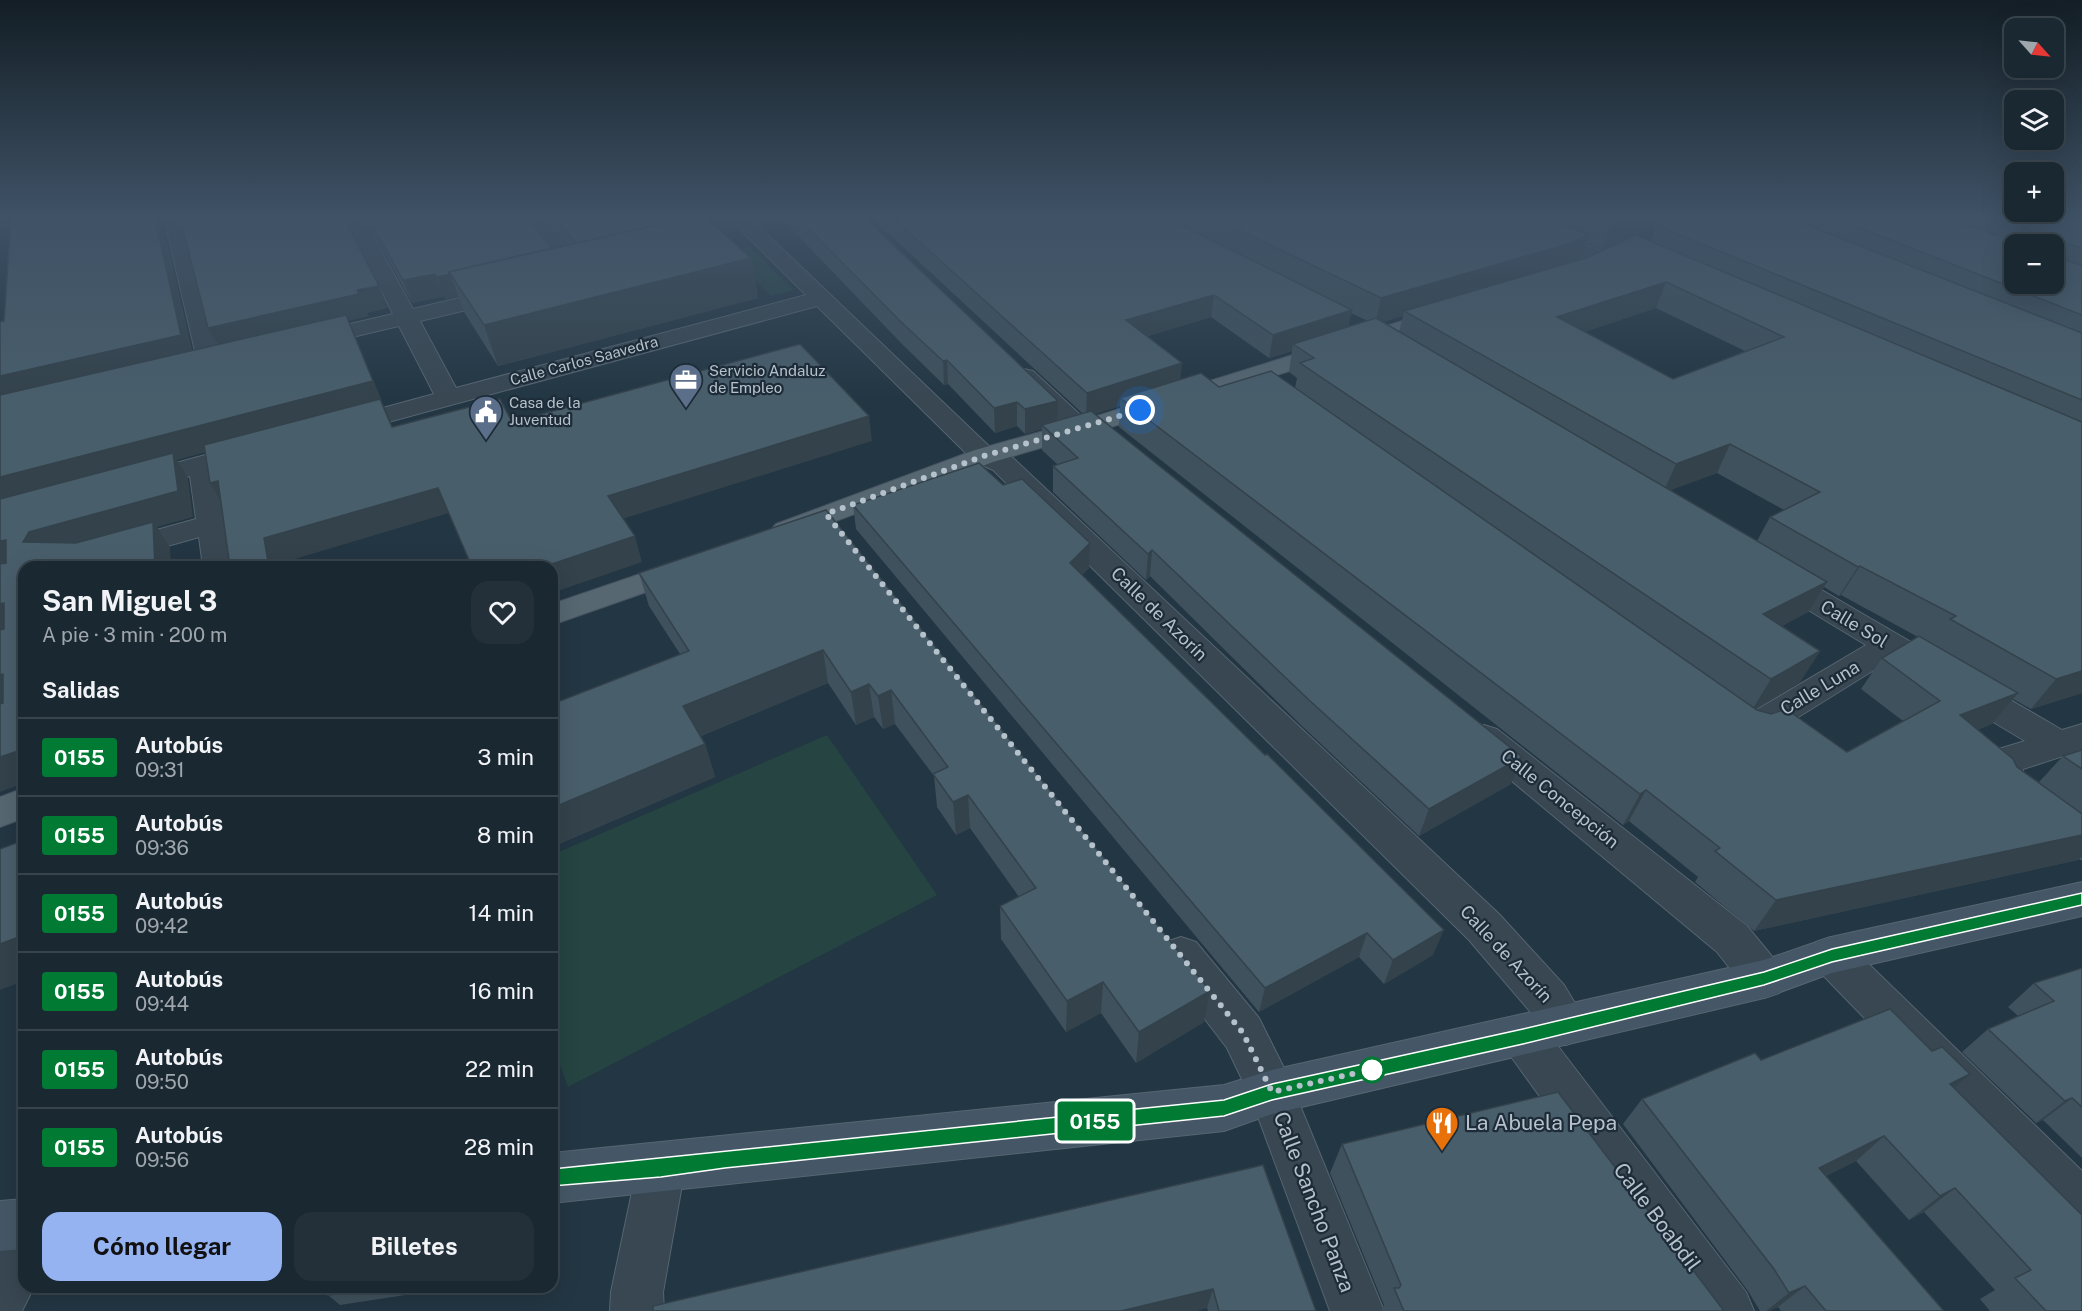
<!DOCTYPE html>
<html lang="es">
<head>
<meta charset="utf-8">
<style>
  :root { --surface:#1a2832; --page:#23303a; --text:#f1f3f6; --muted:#9fa6ac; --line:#38444d; --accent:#95b2f1 }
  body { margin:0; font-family:"Public Sans",sans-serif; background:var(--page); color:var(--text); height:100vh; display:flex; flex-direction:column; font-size:22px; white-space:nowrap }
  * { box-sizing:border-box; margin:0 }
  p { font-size:20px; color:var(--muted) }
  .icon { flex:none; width:33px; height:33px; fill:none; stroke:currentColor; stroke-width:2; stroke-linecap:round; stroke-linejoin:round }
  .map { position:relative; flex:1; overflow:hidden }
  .side { position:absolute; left:18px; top:561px; width:540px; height:732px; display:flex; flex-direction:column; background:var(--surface); border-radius:18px; box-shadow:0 6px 24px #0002,0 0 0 2px var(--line) }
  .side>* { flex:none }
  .badge { padding:0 12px; border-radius:4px; font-size:21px; line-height:39px }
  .needle { width:39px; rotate:117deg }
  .tools { position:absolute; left:2004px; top:18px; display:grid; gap:12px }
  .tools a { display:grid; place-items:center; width:60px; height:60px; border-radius:12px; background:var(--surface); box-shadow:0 6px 24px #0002,0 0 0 2px var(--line); font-size:30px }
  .you { position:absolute; width:30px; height:30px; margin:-15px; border:4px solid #fff; border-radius:50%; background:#1a73e8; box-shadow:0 0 0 9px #1a73e833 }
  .map>.badge { position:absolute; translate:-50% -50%; box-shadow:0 0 0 3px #fff }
  h2 { padding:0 24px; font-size:22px; line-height:54px }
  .round { display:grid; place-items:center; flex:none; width:63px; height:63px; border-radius:18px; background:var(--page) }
  .headline { display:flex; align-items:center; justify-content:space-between; height:102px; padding:0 24px }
  h1 { font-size:28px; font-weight:700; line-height:45px }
  .action { display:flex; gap:12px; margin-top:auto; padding:12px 24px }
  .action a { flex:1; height:69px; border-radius:18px; background:var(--accent); color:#111; font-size:24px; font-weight:700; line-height:69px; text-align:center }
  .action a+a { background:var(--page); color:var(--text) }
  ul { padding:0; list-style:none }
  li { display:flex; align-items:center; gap:18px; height:78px; padding:0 24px; border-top:2px solid var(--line) }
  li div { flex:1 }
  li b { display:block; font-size:22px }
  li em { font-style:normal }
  li .badge { min-width:66px; font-weight:700; text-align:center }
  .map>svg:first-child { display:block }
  .green { fill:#254442 }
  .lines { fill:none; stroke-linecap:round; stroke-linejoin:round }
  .street-casing { stroke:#566570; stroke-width:2 }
  .secondary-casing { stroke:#566570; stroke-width:2 }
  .primary-casing { stroke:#45535f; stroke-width:2 }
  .street { fill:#384752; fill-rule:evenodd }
  .secondary { fill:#455766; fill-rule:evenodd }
  .primary { fill:#566772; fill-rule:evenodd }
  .wall { fill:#3f515c; fill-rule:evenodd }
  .shaded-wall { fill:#33424b }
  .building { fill:#495e6b; stroke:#33424b; stroke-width:1.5; fill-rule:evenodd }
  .line { fill:#017a33; stroke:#fff; stroke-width:1.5 }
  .walk { stroke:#b5c2cc; stroke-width:6; stroke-dasharray:0 10.8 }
  .stop-dot { fill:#fff; stroke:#017a33; stroke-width:3 }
  .labels { text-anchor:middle; stroke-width:4.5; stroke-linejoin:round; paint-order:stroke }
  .far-street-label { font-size:15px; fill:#b5c2cc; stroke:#1d2c38 }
  .far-poi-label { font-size:15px; fill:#b5c2cc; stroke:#1d2c38; text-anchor:start }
  .street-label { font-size:18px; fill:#b5c2cc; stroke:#1d2c38 }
  .near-poi-label { font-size:21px; fill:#b5c2cc; stroke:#1d2c38; text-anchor:start }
  .near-street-label { font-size:21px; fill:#b5c2cc; stroke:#1d2c38 }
</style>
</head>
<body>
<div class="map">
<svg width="2082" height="1311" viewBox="0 0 2082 1311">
  <rect width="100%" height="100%" fill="#233643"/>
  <g class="green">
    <polygon points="750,247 793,290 771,296 726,252"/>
    <polygon points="827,735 937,895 568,1087 552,1043 552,855"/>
  </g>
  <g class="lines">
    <g class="street-casing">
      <g id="street">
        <polygon points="0,218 21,218 18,222 0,226"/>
        <polygon points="164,218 183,218 222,364 218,369 210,371 202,369 198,364"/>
        <polygon points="345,218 363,218 413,309 505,287 513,289 516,294 513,299 420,321 456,388 806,295 729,218 750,218 993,450 1013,458 1499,914 1564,985 1588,1025 1582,1039 1566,1045 1554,1041 1746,1292 1754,1311 1695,1311 1507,1051 1501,1036 1507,1021 1523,1015 1539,1022 1469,940 993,470 975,462 817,306 344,434 335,431 331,426 335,421 434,394 399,326 310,347 302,345 298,340 302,335 393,314"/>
        <polygon points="521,218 540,218 586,271 589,276 586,281 578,282 570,281"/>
        <polygon points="1174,218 1203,218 1200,222 1165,233 1158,231 1155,227 1158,223"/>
        <polygon points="1496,218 1522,218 1612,256 1615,260 1612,264 1605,266 1598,264 1499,222"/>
        <path d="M1644,218C1657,217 1676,214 1685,226L1682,230C1671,233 1651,227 1644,218Z"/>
        <polygon points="1024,369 1033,371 1088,422 1092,428 1088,434 1079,436 1070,434 1015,381 1012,376 1015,371"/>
        <polygon points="250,443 259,445 263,451 259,457 216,469 233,567 203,567 199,537 94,567 45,567 49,560 196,519 190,476 141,489 131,487 127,481 131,475"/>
        <path d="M1778,568L1789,571L2062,730L2082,724V750L2023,769V780L2082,822V859L2068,854L1991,796C1983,782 1984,766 1992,751L2025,741L1890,660L1763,739C1748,744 1737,742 1728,727L1734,718L1748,715L1866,645L1767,585L1763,578L1767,571Z"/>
        <polygon points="1484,725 1497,729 1747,926 1779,965 1786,979 1779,993 1764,998 1749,993 1717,952 1471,747 1466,738 1471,729"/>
        <polygon points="1181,937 1196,942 1259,1018 1288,1076 1384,1311 1330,1311 1251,1098 1227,1048 1166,968 1160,955 1166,942"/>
        <polygon points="1831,937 1846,942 2082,1171 2082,1231 2064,1224 1816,968 1810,955 1816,942"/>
        <polygon points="661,1144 678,1151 685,1168 663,1292 664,1311 610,1311 611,1292 637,1168 644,1151"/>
        <polygon points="24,1227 24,1287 34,1287 22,1311 0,1311 0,1246 6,1235"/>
      </g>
    </g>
    <g class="secondary-casing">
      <g id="secondary">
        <polygon points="2082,882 2082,916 1832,973 1764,998 1272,1114 1224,1131 552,1203 552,1153 1224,1085 1272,1070 1764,960 1831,937"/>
        <polygon points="24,1199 24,1249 0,1251 0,1201"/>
      </g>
    </g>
    <g class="primary-casing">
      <g id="primary">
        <polygon points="1444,308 1452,310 1455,315 1452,320 1105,429 993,462 796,536 786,539 776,536 771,530 776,524 975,450 1087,419"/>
        <polygon points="684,559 695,561 699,568 695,575 552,625 552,604"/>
        <polygon points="24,788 24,818 0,827 0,797"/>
      </g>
    </g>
    <use href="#street" class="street"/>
    <use href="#secondary" class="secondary"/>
    <use href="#primary" class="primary"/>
  </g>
  <g class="wall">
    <polygon points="365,218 528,218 552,248 566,245 543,218 734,218 737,230 723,233 751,258 758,298 498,366 464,312 458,296 445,299 444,296 412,303"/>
    <path d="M752,218H865L1057,420L1082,413L872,218H1160L1189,229L1190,218H1655L1652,227L1602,250L1587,243L1581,259L1651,241L1656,225L1673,218H2082V693L2031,709L2013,699L1992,724L1977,730L2017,767L2039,782L2063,756L2082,750V856L2078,860L1754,931L1695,882L1698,877L1629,821L1623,825L1119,427L1120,406L1095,414L1511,784L1419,836L1303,727L1150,576L1146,580L1053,492V466L1058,465L1042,450V429L1025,434L1017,426L995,433L948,384L944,385L902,344L785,222L763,227ZM2014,244H2054L2014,284ZM1656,308L1745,351L1673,379L1584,332ZM1351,313L1368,321L1348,327ZM1403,316L1399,332L1383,322ZM1211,317L1269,358L1292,351L1289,372L1297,378L1295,388L1219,387L1181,380L1148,336ZM1717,473L1784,510L1770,517L1757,541L1670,490ZM1824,587L1839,596L1841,595L1918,637L1882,658L1861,689L1903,721L1847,752L1755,709L1800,682L1820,651L1782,626L1808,612Z"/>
    <polygon points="1003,485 1090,543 1089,568 1082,575 1433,955 1384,984 1359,957 1259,1012 856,529 853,505"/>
    <polygon points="826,510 1210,991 1204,1022 1136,1063 1101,1013 1066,1032 1001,939 1000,906 1019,897 970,828 956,835 937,807 934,776 895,724 883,729 874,717 856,725 828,683 701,736 705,744 715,777 552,847 680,654 649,606 639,573"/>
    <polygon points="2082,968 2082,1158 2043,1120 2036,1123 1962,1052 1988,1029 2018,1016 2008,1007 2034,983"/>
    <polygon points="1761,1060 1954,1088 2082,1311 1990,1311 1980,1299 1995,1290 1924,1212 1909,1220 1856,1161 1826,1176 1944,1311 1781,1311 1778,1307 1769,1311 1760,1311 1748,1291 1623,1124 1642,1099"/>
    <polygon points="1342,1144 1724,1311 1381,1311 1384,1305 1330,1173"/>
    <polygon points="1263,1165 1316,1311 1208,1311 1207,1308 1196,1311"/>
    <polygon points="330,1287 451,1287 451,1288 340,1305 328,1295"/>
  </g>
  <g class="shaded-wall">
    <polygon points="155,218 162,218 162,219 194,358 0,404 0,376"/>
    <polygon points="693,218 735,218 737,230 584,266"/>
    <polygon points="761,218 785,218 785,222 763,227"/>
    <polygon points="1628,218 1655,218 1652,227 1602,250 1611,225"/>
    <polygon points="1589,235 1581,259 1404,311 1403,316 1375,325 1381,298"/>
    <polygon points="751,258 758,298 498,366 484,325"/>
    <polygon points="435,274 444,296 412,303 403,280"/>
    <polygon points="450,274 458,296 445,299 437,277"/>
    <polygon points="1666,282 1656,308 1548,344 1557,317"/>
    <polygon points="379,286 388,308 367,313 369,316 349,321 403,452 383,405 177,460 188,478 193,517 157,527 170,548 171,567 155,567 48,558 23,542 0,507 0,477 221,351 208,328"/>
    <polygon points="1214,295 1211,317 1125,343 1126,320"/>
    <polygon points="1352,310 1347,333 1293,344 1292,351 1269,358 1273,335"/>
    <polygon points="947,360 948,384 944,385 943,361"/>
    <polygon points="1182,363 1180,387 1120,398 1120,406 1086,417 1087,393"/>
    <polygon points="1058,401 1057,425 1042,425 1042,429 1025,434 1025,409"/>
    <polygon points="1017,402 1017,426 995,433 994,408"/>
    <polygon points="869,416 872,441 616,521 608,496"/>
    <polygon points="1730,444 1717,473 1663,493 1676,464"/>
    <polygon points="218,481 225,508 210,483"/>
    <polygon points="438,488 449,513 278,564 279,567 269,567 264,538"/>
    <polygon points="635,536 642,562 552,593 552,567 543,567"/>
    <polygon points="6,540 25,565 0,572 0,541"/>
    <polygon points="1090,543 1089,568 1070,588 1070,563"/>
    <polygon points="1152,550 1150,576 1146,580 1148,554"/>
    <polygon points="1860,566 1841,595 1839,596 1858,567"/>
    <polygon points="1827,582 1808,612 1745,645 1763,614"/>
    <polygon points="4,603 24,628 0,636 0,604"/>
    <polygon points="823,650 828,683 693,739 683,706"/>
    <polygon points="1820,651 1800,682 1752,710 1771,679"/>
    <polygon points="2082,671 2082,693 2031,709 2056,679"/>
    <polygon points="3,674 24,699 0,708 0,675"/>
    <polygon points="869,684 874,717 856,725 851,692"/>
    <polygon points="891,690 895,724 883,729 878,696"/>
    <polygon points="2018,693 1992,724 1935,746 1960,715"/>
    <polygon points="705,744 715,777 552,847 552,808"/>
    <polygon points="24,749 24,783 0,792 0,757"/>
    <polygon points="1522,757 1511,784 1419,836 1429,809"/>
    <polygon points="1646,790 1629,821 1623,825 1640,794"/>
    <polygon points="968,795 970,828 956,835 953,802"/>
    <polygon points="2082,835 2082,856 2078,860 1754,931 1776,900"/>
    <polygon points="1444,930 1433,955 1384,984 1393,960"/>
    <polygon points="1367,933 1359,957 1259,1012 1265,988"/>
    <polygon points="24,935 24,981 0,990 0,944"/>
    <polygon points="1103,982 1101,1013 1066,1032 1067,1001"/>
    <polygon points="1210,991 1204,1022 1136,1063 1139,1032"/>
    <polygon points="1970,1074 1940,1100 1950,1084"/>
    <polygon points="2072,1098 2043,1120 2036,1123 2065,1101"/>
    <polygon points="1884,1136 1856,1161 1793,1192 1819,1168"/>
    <polygon points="1955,1188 1924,1212 1909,1220 1940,1196"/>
    <polygon points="1805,1286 1778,1307 1769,1311 1766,1311 1789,1293"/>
    <polygon points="1213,1289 1207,1308 1196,1311 1121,1311"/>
  </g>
  <g class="building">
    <polygon points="11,218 155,218 181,335 0,376 0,322 4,321"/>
    <polygon points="180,218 344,218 379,286 357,290 359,294 208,328"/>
    <polygon points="368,218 528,218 552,248 449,272 450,274 437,277 435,274 403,280"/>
    <polygon points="555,218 688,218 577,243"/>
    <polygon points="688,218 706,218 751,258 484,325 449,272"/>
    <polygon points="798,218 865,218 1058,401 1025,409 1017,402 994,408 947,360 943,361 900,321"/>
    <polygon points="893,218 1160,218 1163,219 1167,218 1352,310 1273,335 1214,295 1126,320 1182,363 1087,393"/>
    <polygon points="1214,218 1548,218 1589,235 1568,244 1381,298"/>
    <polygon points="1593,218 1628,218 1611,225"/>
    <polygon points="1673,218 1789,218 2082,333 2082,400 1656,225"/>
    <polygon points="1835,218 1946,218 2024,244 2014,244 2014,284 2054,284 2054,244 2031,244 2031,230 1995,218 2082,218 2082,248 2068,244 2066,258 2067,261 2082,265 2082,315"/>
    <path d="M1636,235L2082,422V671L2056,679L1950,619L1956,616L1860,566L1858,567L1770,517L1820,492L1730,444L1676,464L1404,311L1586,258ZM1666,282L1784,337L1673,379L1557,317Z"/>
    <polygon points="346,315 373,381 0,477 0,395"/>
    <polygon points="1376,318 1827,582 1763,614 1820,651 1771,679 1300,363 1314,358 1293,344"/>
    <polygon points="800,344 869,416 608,496 635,536 543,567 472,567 438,488 264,538 269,567 230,567 218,481 210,483 204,445 380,399 392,427 500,399 512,422"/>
    <polygon points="1271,371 1757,710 1771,714 1786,709 1847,752 1940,701 1882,658 1919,636 2018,693 1960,715 2013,759 2017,767 2082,814 2082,835 1776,900 1715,851 1720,848 1646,790 1640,794 1120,398 1201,373 1219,387"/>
    <polygon points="1091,411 1522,757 1429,809 1309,700 1152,550 1148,554 1053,466 1078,458 1042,425"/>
    <polygon points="173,453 178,491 29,532 23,542 76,543 153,522 155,567 24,567 24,749 0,757 0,704 3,703 3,674 0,675 0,630 4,629 4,603 0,604 0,564 6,563 6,540 0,541 0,499"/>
    <polygon points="979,463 1003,485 1022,479 1090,543 1070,563 1265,755 1267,754 1444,930 1393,960 1367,933 1265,988 853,505"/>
    <polygon points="826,510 1210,991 1139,1032 1103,982 1067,1001 1000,906 1036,888 968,795 953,802 933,774 948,767 891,690 878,696 869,684 851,692 823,650 683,706 705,744 552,808 552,704 689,651 639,573"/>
    <polygon points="2082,750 2082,769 2063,756"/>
    <polygon points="24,840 24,935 0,944 0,849"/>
    <polygon points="2082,968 2082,1107 2072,1098 2065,1101 1988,1029 2054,1001 2034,983"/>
    <polygon points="1890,1009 1932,1051 1942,1047 1970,1074 1950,1084 2082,1215 2082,1311 2046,1311 2015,1278 2031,1270 1955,1188 1940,1196 1884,1136 1819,1168 1944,1311 1826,1311 1805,1286 1789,1293 1774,1269 1642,1099 1755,1053 1761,1060"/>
    <polygon points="1558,1092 1724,1311 1404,1311 1394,1288 1399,1288 1401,1285 1342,1144"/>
    <polygon points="1263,1165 1316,1311 1219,1311 1213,1289 1121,1311 653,1311 653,1306"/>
    <polygon points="330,1287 383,1287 328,1295"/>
  </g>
  <linearGradient id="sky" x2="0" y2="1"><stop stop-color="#131e25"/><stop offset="0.54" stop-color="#3f5266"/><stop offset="1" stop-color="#3f5266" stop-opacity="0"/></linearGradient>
  <rect width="2082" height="401" fill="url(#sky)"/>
  <polygon class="line" points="2082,893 2082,905 1832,962 1764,985 1523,1044 1272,1100 1224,1116 725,1168 661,1177 552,1186 546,1184 543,1177 546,1171 552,1169 1224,1100 1272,1084 1523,1029 1764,972 1832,949"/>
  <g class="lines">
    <polyline class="walk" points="1140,410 984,456 826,514 1243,1033 1272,1092 1374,1069 1372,1070"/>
  </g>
  <defs>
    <g id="office-pin" transform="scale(1.725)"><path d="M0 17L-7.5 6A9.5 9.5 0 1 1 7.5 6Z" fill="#5c6f8a" stroke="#1d2c38"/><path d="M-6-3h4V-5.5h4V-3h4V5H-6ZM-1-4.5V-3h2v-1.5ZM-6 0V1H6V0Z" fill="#fff"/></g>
    <g id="civic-pin" transform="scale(1.725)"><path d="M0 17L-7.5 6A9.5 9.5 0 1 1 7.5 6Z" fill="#5c6f8a" stroke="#1d2c38"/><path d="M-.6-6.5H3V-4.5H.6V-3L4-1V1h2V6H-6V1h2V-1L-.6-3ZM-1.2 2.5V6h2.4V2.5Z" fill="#fff"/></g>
    <g id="restaurant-pin" transform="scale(1.725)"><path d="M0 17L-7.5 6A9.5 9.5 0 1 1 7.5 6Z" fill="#e8710a" stroke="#1d2c38"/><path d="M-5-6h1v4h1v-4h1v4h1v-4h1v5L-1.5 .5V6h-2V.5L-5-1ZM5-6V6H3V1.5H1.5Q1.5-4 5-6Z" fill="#fff"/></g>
  </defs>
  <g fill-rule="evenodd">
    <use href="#office-pin" x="686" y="380"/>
    <use href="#civic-pin" x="486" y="412"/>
    <use href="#restaurant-pin" x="1442" y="1123"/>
  </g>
  <circle class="stop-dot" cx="1372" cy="1070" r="12"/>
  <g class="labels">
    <g class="far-street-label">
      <text transform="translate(584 361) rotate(-15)" y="5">Calle Carlos Saavedra</text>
    </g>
    <g class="far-poi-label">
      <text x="709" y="376">Servicio Andaluz<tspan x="709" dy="17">de Empleo</tspan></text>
      <text x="509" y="408">Casa de la<tspan x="509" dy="17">Juventud</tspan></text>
    </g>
    <g class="street-label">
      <text transform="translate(1159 614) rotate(44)" y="6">Calle de Azorín</text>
      <text transform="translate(1854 624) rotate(31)" y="6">Calle Sol</text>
      <text transform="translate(1820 688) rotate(-31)" y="6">Calle Luna</text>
      <text transform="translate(1560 799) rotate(39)" y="6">Calle Concepción</text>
      <text transform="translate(1506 954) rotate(47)" y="6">Calle de Azorín</text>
    </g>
    <g class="near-poi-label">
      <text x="1465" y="1130">La Abuela Pepa</text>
    </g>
    <g class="near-street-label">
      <text transform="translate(1314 1202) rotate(69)" y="7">Calle Sancho Panza</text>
      <text transform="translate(1657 1217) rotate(53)" y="7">Calle Boabdil</text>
    </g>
  </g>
</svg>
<div class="tools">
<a><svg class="needle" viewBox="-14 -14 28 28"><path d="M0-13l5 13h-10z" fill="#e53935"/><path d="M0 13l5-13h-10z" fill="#9fa6ac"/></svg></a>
<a><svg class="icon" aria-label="layers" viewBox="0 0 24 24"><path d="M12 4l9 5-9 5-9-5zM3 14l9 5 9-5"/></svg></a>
<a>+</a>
<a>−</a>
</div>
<div class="you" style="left:1140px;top:410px"></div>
<b class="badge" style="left:1095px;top:1121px;background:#017a33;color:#fff">0155</b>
<section class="side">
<div class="headline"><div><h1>San Miguel 3</h1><p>A pie · 3 min · 200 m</p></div><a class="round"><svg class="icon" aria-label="heart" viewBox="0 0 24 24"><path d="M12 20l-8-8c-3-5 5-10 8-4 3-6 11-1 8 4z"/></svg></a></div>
<h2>Salidas</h2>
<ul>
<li><span class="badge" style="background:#017a33;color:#fff">0155</span><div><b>Autobús</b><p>09:31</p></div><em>3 min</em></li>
<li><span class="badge" style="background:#017a33;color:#fff">0155</span><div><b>Autobús</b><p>09:36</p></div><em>8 min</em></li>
<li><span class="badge" style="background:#017a33;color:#fff">0155</span><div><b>Autobús</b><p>09:42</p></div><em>14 min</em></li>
<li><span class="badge" style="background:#017a33;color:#fff">0155</span><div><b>Autobús</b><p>09:44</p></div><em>16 min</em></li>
<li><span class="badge" style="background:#017a33;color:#fff">0155</span><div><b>Autobús</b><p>09:50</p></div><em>22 min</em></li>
<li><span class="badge" style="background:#017a33;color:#fff">0155</span><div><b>Autobús</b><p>09:56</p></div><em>28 min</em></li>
</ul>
<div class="action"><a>Cómo llegar</a><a>Billetes</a></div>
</section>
</div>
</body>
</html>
